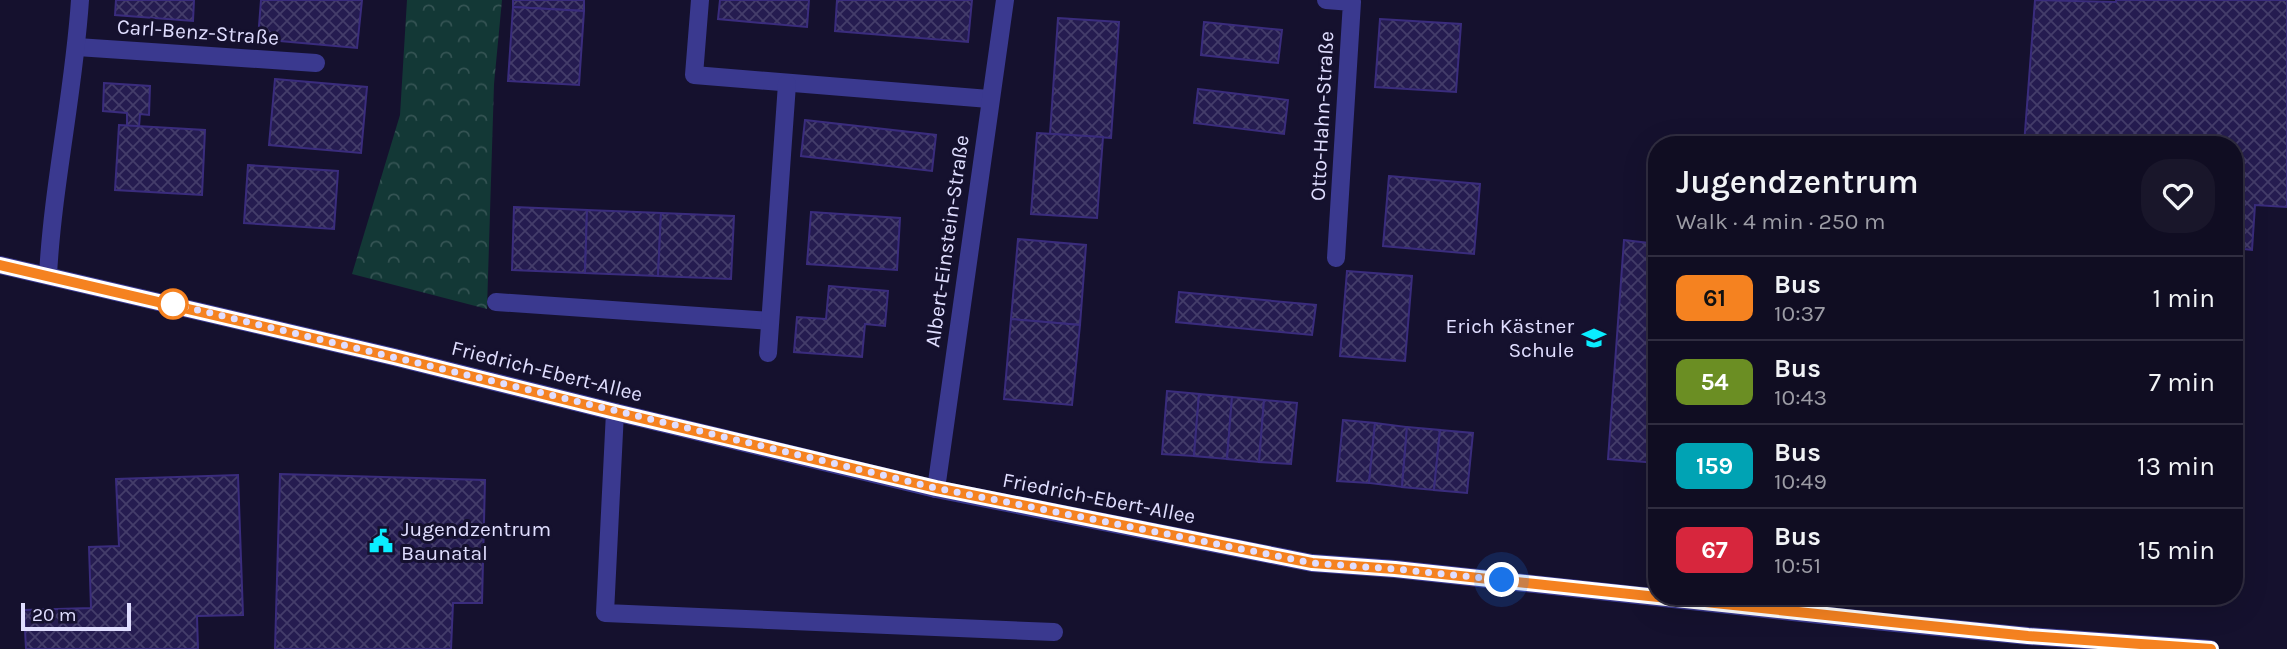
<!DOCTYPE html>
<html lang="en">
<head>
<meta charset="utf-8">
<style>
  :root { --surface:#100d22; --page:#19162a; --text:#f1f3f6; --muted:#9c9ca5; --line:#302d40 }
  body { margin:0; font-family:Karla,sans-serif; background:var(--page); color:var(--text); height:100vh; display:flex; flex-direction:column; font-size:26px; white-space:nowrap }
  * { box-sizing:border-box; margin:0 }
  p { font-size:23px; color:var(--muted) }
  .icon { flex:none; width:38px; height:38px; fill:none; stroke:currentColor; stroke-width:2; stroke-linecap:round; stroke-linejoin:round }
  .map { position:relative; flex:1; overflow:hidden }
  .drawer { position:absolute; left:1648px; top:136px; width:595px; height:469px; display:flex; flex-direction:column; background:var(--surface); border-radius:28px; box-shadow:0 7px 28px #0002,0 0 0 2px var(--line) }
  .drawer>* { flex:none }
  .badge { padding:0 14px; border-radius:10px; font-size:24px; line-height:46px }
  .scale { position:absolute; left:21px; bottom:18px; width:110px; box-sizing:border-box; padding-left:7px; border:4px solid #e0deff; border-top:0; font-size:19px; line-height:24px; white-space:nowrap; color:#e0deff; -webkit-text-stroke:5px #15112e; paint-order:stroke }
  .you { position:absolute; width:35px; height:35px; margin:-18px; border:5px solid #fff; border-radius:50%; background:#1a73e8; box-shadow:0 0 0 10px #1a73e833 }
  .map>.badge { position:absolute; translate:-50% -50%; box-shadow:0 0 0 4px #fff }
  .round { display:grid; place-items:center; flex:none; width:74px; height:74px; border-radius:28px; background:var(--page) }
  .headline { display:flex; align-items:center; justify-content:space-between; height:119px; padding:0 28px }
  h1 { font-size:33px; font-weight:600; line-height:52px }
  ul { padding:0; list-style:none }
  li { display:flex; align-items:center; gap:21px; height:84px; padding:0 28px; border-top:2px solid var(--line) }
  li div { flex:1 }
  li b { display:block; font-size:26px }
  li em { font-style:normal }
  li .badge { min-width:77px; font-weight:700; text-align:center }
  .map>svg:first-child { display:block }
  .park { fill:url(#park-crowns) }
  .building { fill:url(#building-cross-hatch); stroke:#3a2c7d; stroke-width:2 }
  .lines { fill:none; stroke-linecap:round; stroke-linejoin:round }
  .minor { stroke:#3a398f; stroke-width:18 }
  .line-casing { stroke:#fff; stroke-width:16 }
  .line { stroke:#f58220; stroke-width:10 }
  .walk { stroke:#e0deff; stroke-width:7; stroke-dasharray:0 12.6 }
  .stop-dot { fill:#fff; stroke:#f58220; stroke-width:3.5 }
  .labels { text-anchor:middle; stroke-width:6; stroke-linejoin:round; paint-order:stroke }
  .street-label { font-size:21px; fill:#e0deff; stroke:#15112e }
  .poi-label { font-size:21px; fill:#e0deff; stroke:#15112e; text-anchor:end }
</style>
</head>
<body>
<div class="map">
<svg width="2287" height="649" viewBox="0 0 2287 649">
  <defs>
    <pattern id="park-crowns" width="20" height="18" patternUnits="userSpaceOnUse" patternTransform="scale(1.75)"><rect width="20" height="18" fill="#133836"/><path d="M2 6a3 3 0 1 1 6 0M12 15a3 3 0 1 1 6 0" fill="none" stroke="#355454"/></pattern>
    <pattern id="building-cross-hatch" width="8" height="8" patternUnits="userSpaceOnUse" patternTransform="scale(1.75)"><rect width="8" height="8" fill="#251c50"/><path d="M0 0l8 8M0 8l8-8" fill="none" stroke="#443d6a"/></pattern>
  </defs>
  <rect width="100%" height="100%" fill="#15112e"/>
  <polygon class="park" points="407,0 502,0 494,84 487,309 352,274 400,115"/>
  <g class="building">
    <polygon points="116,0 194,0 193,21 115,15"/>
    <polygon points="261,0 362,0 357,48 258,39"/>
    <polygon points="513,0 584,0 584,11 513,7"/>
    <polygon points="720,0 809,0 807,27 718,19"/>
    <polygon points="837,0 972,0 968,42 835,31"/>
    <polygon points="2035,0 2116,2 2116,0 2287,0 2287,207 2255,205 2252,250 2235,248 2235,145 2024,145"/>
    <polygon points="513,7 584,11 579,85 508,81"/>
    <polygon points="1058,18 1119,22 1111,138 1050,134"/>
    <polygon points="1380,19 1461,24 1456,92 1375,87"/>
    <polygon points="1204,22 1282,30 1278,63 1201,55"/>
    <polygon points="275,79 367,87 361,153 269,145"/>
    <polygon points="104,83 150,86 149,115 140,114 139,127 127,126 127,113 103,111"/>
    <polygon points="1198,89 1288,100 1284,134 1194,123"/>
    <polygon points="805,120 936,135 932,171 801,156"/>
    <polygon points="119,125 205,130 202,195 115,190"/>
    <polygon points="1037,133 1103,137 1097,218 1031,214"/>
    <polygon points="248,165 338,171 334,229 244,223"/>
    <polygon points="1389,176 1480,184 1474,254 1383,246"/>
    <polygon points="514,207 587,210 585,273 512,270"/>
    <polygon points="587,210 661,213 658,276 585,273"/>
    <polygon points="811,212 900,218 897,270 807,264"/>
    <polygon points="661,213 734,216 731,279 658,276"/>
    <polygon points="1018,239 1086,245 1080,325 1011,319"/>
    <polygon points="1624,240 1657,244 1657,463 1608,459"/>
    <polygon points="1347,271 1412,276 1405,361 1340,356"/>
    <polygon points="829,286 888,291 885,326 865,324 862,357 794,352 797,317 826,319"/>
    <polygon points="1179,292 1316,305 1312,335 1176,322"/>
    <polygon points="1011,319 1080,325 1072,405 1004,399"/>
    <polygon points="1167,391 1199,394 1194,456 1162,454"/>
    <polygon points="1199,394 1232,397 1227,459 1194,456"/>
    <polygon points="1232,397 1264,400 1259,462 1227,459"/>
    <polygon points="1264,400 1297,403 1291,464 1259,462"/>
    <polygon points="1343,420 1375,423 1369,483 1337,481"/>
    <polygon points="1375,423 1407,427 1402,487 1369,483"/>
    <polygon points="1407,427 1440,430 1434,490 1402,487"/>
    <polygon points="1440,430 1473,433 1467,493 1434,490"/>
    <polygon points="280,474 485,480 482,603 453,603 451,649 275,649"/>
    <polygon points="238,475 243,615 197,616 198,649 26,649 24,610 91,608 89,547 119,546 116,479"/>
  </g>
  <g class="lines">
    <g class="minor">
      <polyline points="700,0 694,75 989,99"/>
      <polyline points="1326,0 1352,2 1336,258"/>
      <polyline points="77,47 316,63"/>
      <polyline points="0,265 394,357 615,412 936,489 1312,563 1395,569 1875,621 2028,636 2210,649"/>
      <path d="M48,275C53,183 74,92 80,0"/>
      <polyline points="496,302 770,321"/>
      <polyline points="768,353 787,84"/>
      <polyline points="615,412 605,613 1054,632"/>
      <polyline points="936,489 1005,0"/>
    </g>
  </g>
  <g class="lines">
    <g class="line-casing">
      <polyline id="line" points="0,265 394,357 615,412 936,488 1312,563 1395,569 1901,623 2028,636 2211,649"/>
    </g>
    <use href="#line" class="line"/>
    <polyline class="walk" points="173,304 936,488 1312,563 1395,569 1502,580"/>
  </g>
  <defs>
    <g id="school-bare" transform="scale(1.89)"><path d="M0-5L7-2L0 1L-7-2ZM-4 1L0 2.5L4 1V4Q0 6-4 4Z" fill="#0aedff" stroke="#15112e" stroke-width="2.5" paint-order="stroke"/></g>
    <g id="civic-bare" transform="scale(1.89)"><path d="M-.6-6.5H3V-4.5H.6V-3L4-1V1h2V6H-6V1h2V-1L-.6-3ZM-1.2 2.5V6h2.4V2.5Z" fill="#0aedff" stroke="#15112e" stroke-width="2.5" paint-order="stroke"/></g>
  </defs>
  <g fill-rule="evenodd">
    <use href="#school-bare" x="1594" y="338"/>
    <use href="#civic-bare" x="381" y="541"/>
  </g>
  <circle class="stop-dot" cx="173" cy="304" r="14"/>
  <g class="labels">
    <g class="street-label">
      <text transform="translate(198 32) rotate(4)" y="7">Carl-Benz-Straße</text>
      <text transform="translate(1322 116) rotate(-87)" y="7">Otto-Hahn-Straße</text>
      <text transform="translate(947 241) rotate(-82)" y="7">Albert-Einstein-Straße</text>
      <text transform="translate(547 371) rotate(14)" y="7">Friedrich-Ebert-Allee</text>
      <text transform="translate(1099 498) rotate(11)" y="7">Friedrich-Ebert-Allee</text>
    </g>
    <g class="poi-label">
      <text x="1574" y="333">Erich Kästner<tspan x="1574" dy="24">Schule</tspan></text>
      <text x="401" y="536" text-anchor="start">Jugendzentrum<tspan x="401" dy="24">Baunatal</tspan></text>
    </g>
  </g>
</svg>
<div class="scale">20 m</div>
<div class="you" style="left:1502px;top:580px"></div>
<section class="drawer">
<div class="headline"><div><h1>Jugendzentrum</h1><p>Walk · 4 min · 250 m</p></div><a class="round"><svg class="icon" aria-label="heart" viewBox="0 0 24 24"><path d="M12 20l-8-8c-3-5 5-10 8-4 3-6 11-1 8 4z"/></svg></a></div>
<ul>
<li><span class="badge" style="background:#f58220;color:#111">61</span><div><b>Bus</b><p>10:37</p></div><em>1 min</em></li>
<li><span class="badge" style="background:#6b8e23;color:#fff">54</span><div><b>Bus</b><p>10:43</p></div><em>7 min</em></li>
<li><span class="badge" style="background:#00a3b4;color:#fff">159</span><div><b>Bus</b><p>10:49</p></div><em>13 min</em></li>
<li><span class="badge" style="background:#d7263d;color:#fff">67</span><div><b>Bus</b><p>10:51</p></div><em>15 min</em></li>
</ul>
</section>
</div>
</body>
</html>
